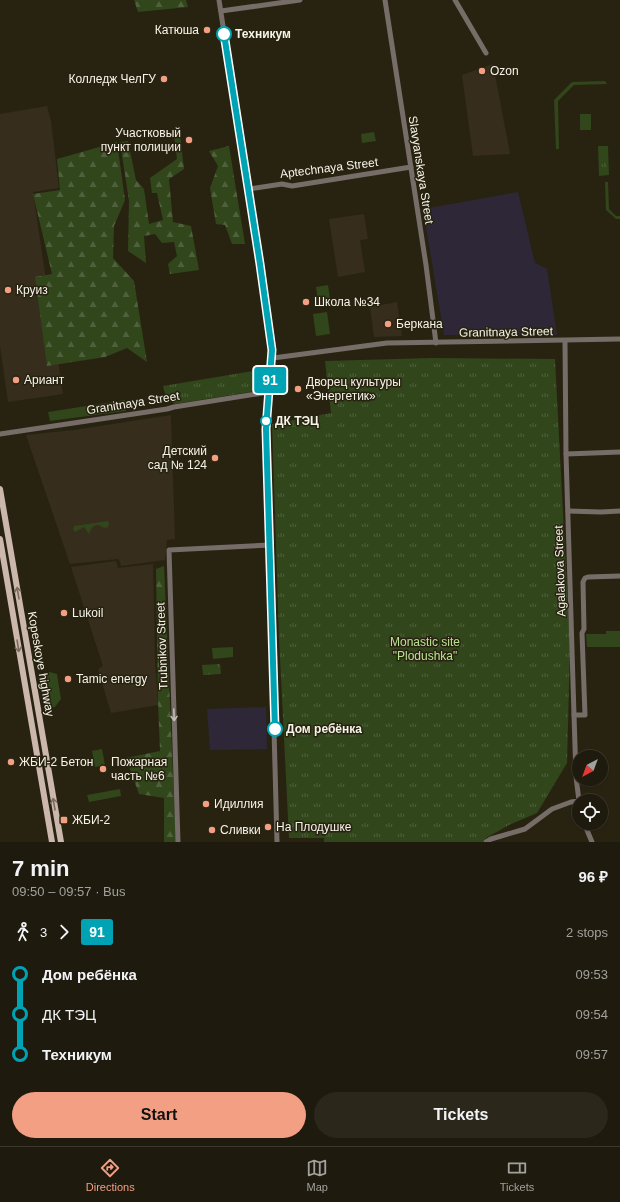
<!DOCTYPE html>
<html lang="en">
<head>
<meta charset="utf-8">
<style>
  :root { --surface:#1e1a0d; --page:#2b271b; --text:#f1f3f6; --muted:#a1a19d; --line:#3c382e; --accent:#f39f84 }
  body { margin:0; font-family:Helvetica,sans-serif; background:var(--page); color:var(--text); height:100vh; display:flex; flex-direction:column; font-size:15px; white-space:nowrap }
  * { box-sizing:border-box; margin:0 }
  p { font-size:13px; color:var(--muted) }
  .icon { flex:none; width:22px; height:22px; fill:none; stroke:currentColor; stroke-width:2; stroke-linecap:round; stroke-linejoin:round }
  .map { position:relative; height:842px; overflow:hidden }
  .panel { display:flex; flex-direction:column; background:var(--surface); flex:1 }
  .panel>* { flex:none }
  .badge { padding:0 8px; border-radius:3px; font-size:14px; line-height:26px }
  .needle { width:26px; rotate:221deg }
  .fabs { position:absolute; left:572px; top:750px; display:grid; gap:8px }
  .fabs a { display:grid; place-items:center; width:36px; height:36px; border-radius:50%; background:var(--surface); box-shadow:0 1px 3px #0004,0 0 0 1px var(--line); font-size:20px }
  .map>.badge { position:absolute; translate:-50% -50%; box-shadow:0 0 0 2px #fff }
  .legs { display:flex; align-items:center; gap:6px; height:44px; padding:0 12px; font-size:13px }
  .legs p { margin-inline-start:auto }
  .headline { display:flex; align-items:center; justify-content:space-between; height:68px; padding:0 12px }
  h1 { font-size:22px; font-weight:700; line-height:30px }
  .action { display:flex; gap:8px; margin-top:auto; padding:8px 12px }
  .action a { flex:1; height:46px; border-radius:24px; background:var(--accent); color:#111; font-size:16px; font-weight:700; line-height:46px; text-align:center }
  .action a+a { background:var(--page); color:var(--text) }
  ul { padding:0 12px; list-style:none }
  li { display:flex; align-items:center; gap:14px; height:40px; font-size:15px }
  li i { display:grid; place-items:center; width:6px; height:100%; margin:0 5px; background:currentColor }
  li i::after { content:''; width:10px; height:10px; margin:-5px; border:3px solid; border-radius:50%; background:var(--surface) }
  li p { margin-inline-start:auto }
  li:first-child i { background:linear-gradient(#0000 50%,currentColor 0) }
  li:last-child i { background:linear-gradient(currentColor 50%,#0000 0) }
  .dock { display:flex; justify-content:space-around; align-items:center; height:56px; border-top:1px solid var(--line); background:var(--surface); font-size:11px; color:var(--muted) }
  .dock a { display:grid; justify-items:center; gap:2px }
  .dock .current { color:var(--accent) }
  .map>svg:first-child { display:block }
  .commercial { fill:#362d1d }
  .medical { fill:#2e2737 }
  .grass { fill:#31461b }
  .forest { fill:url(#forest-firs) }
  .park { fill:url(#park-tufts) }
  .lines { fill:none; stroke-linecap:round; stroke-linejoin:round }
  .minor { stroke:#766d68; stroke-width:5 }
  .major { stroke:#cbb7ac; stroke-width:6 }
  .oneway { stroke:#7a6d5e }
  .oneway2 { stroke:#c3beb5 }
  .line-1-casing { stroke:#fff; stroke-width:9 }
  .line-1 { stroke:#00a3b4; stroke-width:6 }
  .poi-dot { fill:#f39f84; stroke:#282311; stroke-width:1.5 }
  .stop-1-dot { fill:#fff; stroke:#00a3b4; stroke-width:2 }
  .labels { text-anchor:middle; stroke-width:3; stroke-linejoin:round; paint-order:stroke }
  .poi-label { font-size:12px; fill:#f6f4e8; stroke:#282311; text-anchor:start }
  .stop-label { font-size:12px; font-weight:bold; fill:#f6f4e8; stroke:#282311; text-anchor:start }
  .street-label { font-size:12px; fill:#f6f4e8; stroke:#282311 }
  .park-label { font-size:12px; fill:#b9e292; stroke:#282311 }
</style>
</head>
<body>
<div class="map">
<svg width="620" height="842" viewBox="0 0 620 842">
  <defs>
    <pattern id="forest-firs" width="22" height="20" patternUnits="userSpaceOnUse"><rect width="22" height="20" fill="#31461b"/><path d="M5 1l3.5 6h-7zM16 11l3.5 6h-7z" fill="#4f613c"/></pattern>
    <pattern id="park-tufts" width="24" height="20" patternUnits="userSpaceOnUse"><rect width="24" height="20" fill="#31461b"/><path d="M3 7l-1-3M5 7V3M7 7l1-3M15 17l-1-3M17 17v-4M19 17l1-3" fill="none" stroke="#4f613c"/></pattern>
  </defs>
  <rect width="100%" height="100%" fill="#282311"/>
  <g class="commercial">
    <polygon points="493,64 510,154 473,156 462,75"/>
    <polygon points="47,106 51,121 59,188 33,192 63,394 8,402 0,346 0,114"/>
    <polygon points="364,214 368,239 360,240 365,272 338,277 329,219"/>
    <polygon points="397,302 402,336 374,337 370,307"/>
    <polygon points="171,415 175,539 167,540 165,560 121,566 120,562 118,559 70,564 26,435 74,430"/>
    <polygon points="116,561 118,568 153,564 155,661 158,705 111,713 98,669 103,666 71,567"/>
  </g>
  <g class="medical">
    <polygon points="518,192 535,263 547,269 557,335 444,335 423,209"/>
    <polygon points="266,707 267,749 210,750 207,709"/>
  </g>
  <g class="grass">
    <polygon points="605,81 607,84 574,85 558,101 559,149 556,149 554,100 572,82"/>
    <rect x="580" y="114" width="11" height="16"/>
    <polygon points="374,132 376,141 362,143 361,134"/>
    <polygon points="598,146 608,146 609,175 599,176"/>
    <polygon points="605,182 608,182 609,209 616,216 620,216 620,219 616,219 606,210"/>
    <polygon points="328,285 331,305 319,307 316,287"/>
    <polygon points="327,312 330,334 316,336 313,314"/>
    <polygon points="125,400 126,411 50,421 48,412"/>
    <path d="M108,521L109,524L108,527L104,528C96,522 92,526 89,534L84,527L75,532L73,529L74,526Z"/>
    <polygon points="606,631 620,631 620,647 587,647 586,634 606,634"/>
    <polygon points="233,647 233,657 213,659 212,648"/>
    <polygon points="50,672 57,674 61,699 55,707 45,708 38,676"/>
    <polygon points="102,749 105,765 95,767 92,751"/>
    <polygon points="120,789 121,796 89,802 87,795"/>
  </g>
  <g class="forest">
    <polygon points="134,0 186,0 188,7 138,12"/>
    <polygon points="174,135 180,135 184,169 169,179 173,222 191,226 199,270 170,274 168,264 177,256 174,242 162,243 155,234 144,236 146,263 128,251 129,201 120,142 128,141 136,180 144,189 149,224 163,220 157,193 152,193 150,178 177,159"/>
    <polygon points="117,142 125,200 114,226 113,258 134,281 147,362 127,348 105,357 47,366 35,277 52,274 33,194 60,190 57,159"/>
    <polygon points="229,146 245,244 232,244 225,225 216,224 210,188 218,166 209,151"/>
    <polygon points="164,566 176,842 164,842 164,798 139,794 126,758 160,751 158,702 156,569"/>
  </g>
  <g class="park">
    <polygon points="600,157 606,157 607,173 600,173"/>
    <polygon points="432,358 555,359 570,648 567,763 537,813 509,825 486,838 483,842 324,842 324,838 289,838 279,638 272,424 331,413 325,361"/>
    <polygon points="253,371 256,391 175,404 166,398 163,386"/>
    <polygon points="220,664 221,674 203,675 202,665"/>
  </g>
  <g class="lines">
    <g class="minor">
      <polyline points="219,0 260,264 272,350 266,429 277,842"/>
      <polyline points="385,0 426,265 436,343"/>
      <polyline points="455,0 486,53"/>
      <polyline points="221,11 300,0"/>
      <polyline points="249,189 282,184 292,186 411,167"/>
      <polyline points="273,358 387,343 620,339"/>
      <polyline points="0,434 167,409 174,407 269,392"/>
      <polyline points="566,454 620,452"/>
      <polyline points="568,511 601,512 620,511"/>
      <polyline points="574,715 585,715 582,633 584,629 583,582 585,578 588,577 620,576"/>
      <polyline points="584,823 592,842"/>
      <polyline points="178,842 169,550 270,545"/>
      <polyline points="486,842 491,839 525,829 552,809 571,802 579,801 576,777 574,715 566,454 565,341"/>
    </g>
    <g class="major">
      <polyline points="0,489 61,842"/>
      <polyline points="0,539 52,842"/>
    </g>
  </g>
  <defs><path id="oneway-shaft" d="M-6 0H5M1.5-3L5.5 0L1.5 3" fill="none" stroke-width="1.6" stroke-linecap="round" stroke-linejoin="round"/></defs>
  <g class="oneway">
    <use href="#oneway-shaft" transform="translate(18 593) rotate(-100)"/>
    <use href="#oneway-shaft" transform="translate(18 646) rotate(81)"/>
    <use href="#oneway-shaft" transform="translate(54 804) rotate(-100)"/>
  </g>
  <use class="oneway2" href="#oneway-shaft" transform="translate(174 715) rotate(88)"/>
  <g class="lines">
    <g class="line-1-casing">
      <polyline id="line-1" points="224,34 260,264 272,350 266,429 275,729"/>
    </g>
    <use href="#line-1" class="line-1"/>
  </g>
  <g class="poi-dot">
    <circle cx="207" cy="30" r="4"/>
    <circle cx="482" cy="71" r="4"/>
    <circle cx="164" cy="79" r="4"/>
    <circle cx="189" cy="140" r="4"/>
    <circle cx="8" cy="290" r="4"/>
    <circle cx="306" cy="302" r="4"/>
    <circle cx="388" cy="324" r="4"/>
    <circle cx="16" cy="380" r="4"/>
    <circle cx="298" cy="389" r="4"/>
    <circle cx="215" cy="458" r="4"/>
    <circle cx="64" cy="613" r="4"/>
    <circle cx="68" cy="679" r="4"/>
    <circle cx="11" cy="762" r="4"/>
    <circle cx="103" cy="769" r="4"/>
    <circle cx="206" cy="804" r="4"/>
    <rect x="60" y="816" width="8" height="8" rx="2"/>
    <circle cx="268" cy="827" r="4"/>
    <circle cx="212" cy="830" r="4"/>
  </g>
  <g class="stop-1-dot">
    <circle cx="224" cy="34" r="7"/>
    <circle cx="266" cy="421" r="5"/>
    <circle cx="275" cy="729" r="7"/>
  </g>
  <g class="labels">
    <g class="poi-label">
      <text x="199" y="34" text-anchor="end">Катюша</text>
      <text x="490" y="75">Ozon</text>
      <text x="156" y="83" text-anchor="end">Колледж ЧелГУ</text>
      <text x="181" y="137" text-anchor="end">Участковый<tspan x="181" dy="14">пункт полиции</tspan></text>
      <text x="16" y="294">Круиз</text>
      <text x="314" y="306">Школа №34</text>
      <text x="396" y="328">Беркана</text>
      <text x="24" y="384">Ариант</text>
      <text x="306" y="386">Дворец культуры<tspan x="306" dy="14">«Энергетик»</tspan></text>
      <text x="207" y="455" text-anchor="end">Детский<tspan x="207" dy="14">сад № 124</tspan></text>
      <text x="72" y="617">Lukoil</text>
      <text x="76" y="683">Tamic energy</text>
      <text x="19" y="766">ЖБИ-2 Бетон</text>
      <text x="111" y="766">Пожарная<tspan x="111" dy="14">часть №6</tspan></text>
      <text x="214" y="808">Идиллия</text>
      <text x="72" y="824">ЖБИ-2</text>
      <text x="276" y="831">На Плодушке</text>
      <text x="220" y="834">Сливки</text>
    </g>
    <g class="stop-label">
      <text x="235" y="38">Техникум</text>
      <text x="275" y="425">ДК ТЭЦ</text>
      <text x="286" y="733">Дом ребёнка</text>
    </g>
    <g class="street-label">
      <text transform="translate(329 168) rotate(-7)" y="4">Aptechnaya Street</text>
      <text transform="translate(421 170) rotate(81)" y="4">Slavyanskaya Street</text>
      <text transform="translate(506 332) rotate(-1)" y="4">Granitnaya Street</text>
      <text transform="translate(133 403) rotate(-9)" y="4">Granitnaya Street</text>
      <text transform="translate(560 571) rotate(-92)" y="4">Agalakova Street</text>
      <text transform="translate(162 646) rotate(-92)" y="4">Trubnikov Street</text>
      <text transform="translate(41 664) rotate(80)" y="4">Kopeskoye highway</text>
    </g>
    <g class="park-label">
      <text x="425" y="646">Monastic site<tspan x="425" dy="14">"Plodushka"</tspan></text>
    </g>
  </g>
</svg>
<div class="fabs">
<a><svg class="needle" viewBox="-14 -14 28 28"><path d="M0-13l5 13h-10z" fill="#e53935"/><path d="M0 13l5-13h-10z" fill="#a1a19d"/></svg></a>
<a><svg class="icon" aria-label="locate" viewBox="0 0 24 24"><circle cx="12" cy="12" r="6"/><path d="M12 2v4M12 18v4M2 12h4M18 12h4"/></svg></a>
</div>
<b class="badge" style="left:270px;top:380px;background:#00a3b4;color:#fff">91</b>
</div>
<section class="panel">
<div class="headline"><div><h1>7 min</h1><p>09:50 – 09:57 · Bus</p></div><b>96 ₽</b></div>
<div class="legs"><svg class="icon" aria-label="walk" viewBox="0 0 24 24"><circle cx="13" cy="4" r="2"/><path d="M13 8l-2 6 4 7M11 14l-3 7M7 12l3-4h3l4 4"/></svg>3<svg class="icon" aria-label="forward" viewBox="0 0 24 24"><path d="M9 5l7 7-7 7"/></svg><b class="badge" style="background:#00a3b4;color:#fff">91</b><p>2 stops</p></div>
<ul>
<li><i style="color:#00a3b4"></i><b>Дом ребёнка</b><p>09:53</p></li>
<li><i style="color:#00a3b4"></i><span>ДК ТЭЦ</span><p>09:54</p></li>
<li><i style="color:#00a3b4"></i><b>Техникум</b><p>09:57</p></li>
</ul>
<div class="action"><a>Start</a><a>Tickets</a></div>
</section>
<nav class="dock">
<a class="current"><svg class="icon" aria-label="directions" viewBox="0 0 24 24"><path d="M12 3l9 9-9 9-9-9zM9 14v-3h6M13 9l2 2-2 2"/></svg>Directions</a>
<a><svg class="icon" aria-label="map" viewBox="0 0 24 24"><path d="M3 6l6-2 6 2 6-2v14l-6 2-6-2-6 2zM9 4v14M15 6v14"/></svg>Map</a>
<a><svg class="icon" aria-label="tickets" viewBox="0 0 24 24"><path d="M3 7h18v10H3zM15 7v10"/></svg>Tickets</a>
</nav>
</body>
</html>
